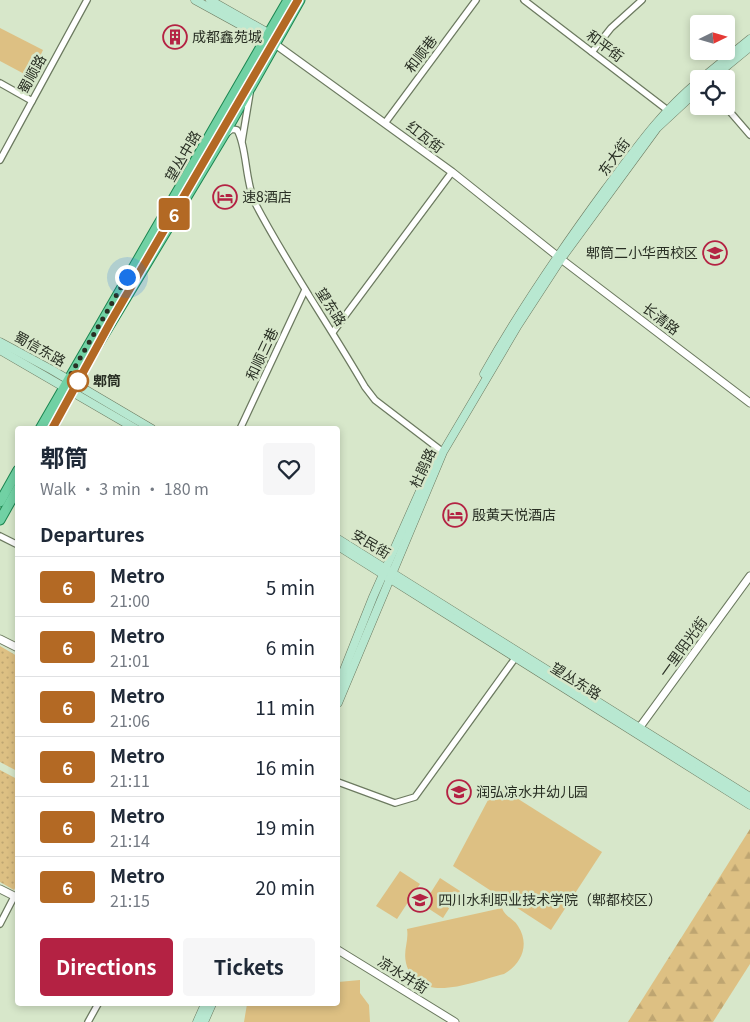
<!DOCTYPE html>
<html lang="en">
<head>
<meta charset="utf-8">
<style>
  :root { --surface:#fff; --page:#f6f6f7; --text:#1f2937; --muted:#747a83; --line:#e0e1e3; --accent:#b42243 }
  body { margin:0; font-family:Georgia,"Noto Sans SC",serif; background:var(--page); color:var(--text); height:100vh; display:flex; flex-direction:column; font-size:19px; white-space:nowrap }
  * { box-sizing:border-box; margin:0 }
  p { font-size:16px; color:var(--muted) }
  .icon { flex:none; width:28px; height:28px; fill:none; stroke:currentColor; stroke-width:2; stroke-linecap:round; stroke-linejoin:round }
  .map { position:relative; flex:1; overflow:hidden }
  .panel { position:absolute; left:15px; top:426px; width:325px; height:580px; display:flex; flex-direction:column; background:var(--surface); border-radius:5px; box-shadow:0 2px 8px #0003 }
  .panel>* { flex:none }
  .badge { padding:0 10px; border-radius:4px; font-size:18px; line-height:32px }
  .needle { width:32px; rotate:85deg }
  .tools { position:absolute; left:690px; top:15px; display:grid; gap:10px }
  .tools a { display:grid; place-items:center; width:45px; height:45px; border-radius:5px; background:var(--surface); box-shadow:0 2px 8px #0003; font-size:25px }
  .you { position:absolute; width:25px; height:25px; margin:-12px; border:4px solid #fff; border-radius:50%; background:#1a73e8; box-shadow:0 0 0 8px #1a73e833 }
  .map>.badge { position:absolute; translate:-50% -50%; box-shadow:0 0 0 2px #fff }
  h2 { padding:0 25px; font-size:19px; line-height:45px }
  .round { display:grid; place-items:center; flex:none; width:52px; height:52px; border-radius:5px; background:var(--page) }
  .overview { display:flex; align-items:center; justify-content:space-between; height:85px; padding:0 25px }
  h1 { font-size:24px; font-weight:700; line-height:38px }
  .cta { display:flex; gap:10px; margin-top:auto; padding:10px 25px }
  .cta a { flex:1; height:58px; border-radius:5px; background:var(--accent); color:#fff; font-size:20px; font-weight:700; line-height:58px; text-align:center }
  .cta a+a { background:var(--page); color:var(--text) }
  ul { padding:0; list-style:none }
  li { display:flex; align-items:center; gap:15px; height:60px; padding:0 25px; border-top:1px solid var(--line) }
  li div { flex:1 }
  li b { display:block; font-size:19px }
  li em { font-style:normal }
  li .badge { min-width:55px; font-weight:700; text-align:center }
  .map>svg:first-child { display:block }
  .grass { fill:url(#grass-dots) }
  .forest { fill:url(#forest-firs) }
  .garden { fill:#ddc083 }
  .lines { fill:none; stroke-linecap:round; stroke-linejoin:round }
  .minor-casing { stroke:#6c7a60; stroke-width:8 }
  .tertiary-casing { stroke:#6c7a60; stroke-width:9 }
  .secondary-casing { stroke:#6c7a60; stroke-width:9 }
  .primary-casing { stroke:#1b8550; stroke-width:11 }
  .minor { stroke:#fff; stroke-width:5.5 }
  .tertiary { stroke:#fff; stroke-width:7 }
  .secondary { stroke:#b8e8d1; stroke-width:8 }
  .primary { stroke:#71d1a4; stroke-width:9 }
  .line-casing { stroke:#fff; stroke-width:11 }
  .line { stroke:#b36924; stroke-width:8 }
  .walk { stroke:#292f24; stroke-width:5; stroke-dasharray:0 9 }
  .stop-dot { fill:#fff; stroke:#b36924; stroke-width:2.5 }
  .labels { text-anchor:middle; stroke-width:5; stroke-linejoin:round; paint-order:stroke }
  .poi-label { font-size:14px; fill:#292f24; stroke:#d7e7ca; text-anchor:start }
  .street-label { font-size:14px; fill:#292f24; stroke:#d7e7ca }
  .stop-label { font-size:14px; font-weight:bold; fill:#292f24; stroke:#d7e7ca; text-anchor:start }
</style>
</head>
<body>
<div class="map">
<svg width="750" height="1022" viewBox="0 0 750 1022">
  <defs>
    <pattern id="grass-dots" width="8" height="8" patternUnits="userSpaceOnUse" patternTransform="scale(1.25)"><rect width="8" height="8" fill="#ddc083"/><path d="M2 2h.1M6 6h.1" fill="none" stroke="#bea571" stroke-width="1.8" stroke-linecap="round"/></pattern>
    <pattern id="forest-firs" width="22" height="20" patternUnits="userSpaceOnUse" patternTransform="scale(1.25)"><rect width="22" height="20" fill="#ddc083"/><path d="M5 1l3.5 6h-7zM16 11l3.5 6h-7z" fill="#bea571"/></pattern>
  </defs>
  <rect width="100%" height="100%" fill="#d7e7ca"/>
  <g class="grass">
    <polygon points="0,646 17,656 17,771 0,762"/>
    <polygon points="0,770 17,779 18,883 14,890 0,882"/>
  </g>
  <polygon class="forest" points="750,829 750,964 713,1022 628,1022"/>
  <g class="garden">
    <polygon points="0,28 43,50 30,77 0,61"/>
    <polygon points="496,785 602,852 551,930 453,866"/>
    <polygon points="400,871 420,884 397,919 376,906"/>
    <polygon points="440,878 460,891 443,918 423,905"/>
    <path d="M502,908C505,917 513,918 518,926C530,944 522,964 504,974C475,981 417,1007 406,963C403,950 409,941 407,929Z"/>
    <polygon points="360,980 360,993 369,1005 370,1022 244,1022 247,1004 338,1004 338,982"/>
  </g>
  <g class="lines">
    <g class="minor-casing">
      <g id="minor">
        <polyline points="524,0 670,112"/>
        <polyline points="592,52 611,28 642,0"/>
        <polyline points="0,83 32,101"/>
        <polyline points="725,106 750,135"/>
        <polyline points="385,123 476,0"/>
        <path d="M227,133L232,129L237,130C247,146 245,182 255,203C288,266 329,325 365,387L375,400L443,452"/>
        <polyline points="242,141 250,93"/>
        <polyline points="0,160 87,0"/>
        <polyline points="333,332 452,172"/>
        <polyline points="240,429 305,290"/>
        <polyline points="0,536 18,545"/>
        <polyline points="338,782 395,803 415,797 516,657"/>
        <polyline points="0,924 14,897"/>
        <polyline points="88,1022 98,1004"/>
      </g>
    </g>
    <g class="tertiary-casing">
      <g id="tertiary">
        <polyline points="275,44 452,172 561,259 750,403"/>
        <polyline points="0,639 18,648"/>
        <polyline points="637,731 750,576"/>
        <polyline points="0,889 18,898"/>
        <polyline points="338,950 455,1022"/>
      </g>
    </g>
    <g class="secondary-casing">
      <g id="secondary">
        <polyline points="195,0 275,44"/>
        <polyline points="210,0 270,34 272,38"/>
        <polyline points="701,79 750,39"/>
        <polyline points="711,79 750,47"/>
        <polyline points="0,342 52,370 152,429"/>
        <polyline points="0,350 136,429"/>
        <path d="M484,374C520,310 561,250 605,190C635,150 660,113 699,81"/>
        <polyline points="338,539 750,797"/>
        <polyline points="338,546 750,805"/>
        <polyline points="338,685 373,597 436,455"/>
        <polyline points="338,703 443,452 518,325 561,259 657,128 699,89"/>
        <polyline points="197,1022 205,1004"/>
        <polyline points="204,1022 212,1004"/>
      </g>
    </g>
    <g class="primary-casing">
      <g id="primary">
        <polyline points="40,429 288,0"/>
        <polyline points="50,429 75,383 224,135 300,0"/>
        <polyline points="0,502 18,470"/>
        <polyline points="0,520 18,488"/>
      </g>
    </g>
    <use href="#minor" class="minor"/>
    <use href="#tertiary" class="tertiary"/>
    <use href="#secondary" class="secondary"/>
    <use href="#primary" class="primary"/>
  </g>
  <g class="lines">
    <g class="line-casing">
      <polyline id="line" points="52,429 110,323 298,0"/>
    </g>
    <use href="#line" class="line"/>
    <polyline class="walk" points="78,381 75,383 68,379 127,277"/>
  </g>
  <defs>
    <g id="building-ring" transform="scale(1.25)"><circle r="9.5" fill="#d7e7ca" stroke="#b42243" stroke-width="1.5"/><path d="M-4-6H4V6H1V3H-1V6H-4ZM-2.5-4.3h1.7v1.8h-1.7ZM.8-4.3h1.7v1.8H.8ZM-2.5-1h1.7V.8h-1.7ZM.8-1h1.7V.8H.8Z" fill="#b42243"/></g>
    <g id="hotel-ring" transform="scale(1.25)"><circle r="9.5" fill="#d7e7ca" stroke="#b42243" stroke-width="1.5"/><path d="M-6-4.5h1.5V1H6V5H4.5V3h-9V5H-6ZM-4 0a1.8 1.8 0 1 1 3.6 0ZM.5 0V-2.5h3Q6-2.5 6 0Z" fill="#b42243"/></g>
    <g id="school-ring" transform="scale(1.25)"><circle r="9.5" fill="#d7e7ca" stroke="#b42243" stroke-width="1.5"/><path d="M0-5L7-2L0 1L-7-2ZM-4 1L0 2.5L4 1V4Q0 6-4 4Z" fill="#b42243"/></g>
  </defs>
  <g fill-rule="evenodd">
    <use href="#building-ring" x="175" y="37"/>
    <use href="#hotel-ring" x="225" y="197"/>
    <use href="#school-ring" x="715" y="253"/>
    <use href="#hotel-ring" x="455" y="515"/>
    <use href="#school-ring" x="459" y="792"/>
    <use href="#school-ring" x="420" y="900"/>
  </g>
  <circle class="stop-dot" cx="78" cy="381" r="10"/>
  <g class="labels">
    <g class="poi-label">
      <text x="192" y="42">成都鑫苑城</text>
      <text x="242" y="202">速8酒店</text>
      <text x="698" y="258" text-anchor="end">郫筒二小华西校区</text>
      <text x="472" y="520">殷黄天悦酒店</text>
      <text x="476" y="797">润弘凉水井幼儿园</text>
      <text x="438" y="905">四川水利职业技术学院（郫都校区）</text>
    </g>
    <g class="street-label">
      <text transform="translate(605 46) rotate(37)" y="5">和平街</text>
      <text transform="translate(421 54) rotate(-53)" y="5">和顺巷</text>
      <text transform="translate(32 74) rotate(-61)" y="5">蜀顺路</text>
      <text transform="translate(425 137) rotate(37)" y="5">红瓦街</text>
      <text transform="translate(183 156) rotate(-60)" y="5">望丛中路</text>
      <text transform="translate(614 157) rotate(-54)" y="5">东大街</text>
      <text transform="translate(331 307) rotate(57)" y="5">望东路</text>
      <text transform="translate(661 319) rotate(37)" y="5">长清路</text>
      <text transform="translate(40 349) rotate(29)" y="5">蜀信东路</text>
      <text transform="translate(262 354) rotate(-65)" y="5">和顺三巷</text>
      <text transform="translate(423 468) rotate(-66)" y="5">杜鹃路</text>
      <text transform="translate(371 544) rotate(31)" y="5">安民街</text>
      <text transform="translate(683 647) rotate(-54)" y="5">一里阳光街</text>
      <text transform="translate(576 681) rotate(32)" y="5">望丛东路</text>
      <text transform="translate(403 975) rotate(32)" y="5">凉水井街</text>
    </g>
    <g class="stop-label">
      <text x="93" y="386">郫筒</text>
    </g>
  </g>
</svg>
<div class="tools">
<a><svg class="needle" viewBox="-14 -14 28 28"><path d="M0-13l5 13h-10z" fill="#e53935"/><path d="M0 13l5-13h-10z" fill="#747a83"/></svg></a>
<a><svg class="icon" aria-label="locate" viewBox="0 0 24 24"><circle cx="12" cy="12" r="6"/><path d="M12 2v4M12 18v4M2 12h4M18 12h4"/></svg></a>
</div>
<div class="you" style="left:127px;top:277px"></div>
<b class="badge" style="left:174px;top:214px;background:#b36924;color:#fff">6</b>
<section class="panel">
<div class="overview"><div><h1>郫筒</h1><p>Walk · 3 min · 180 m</p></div><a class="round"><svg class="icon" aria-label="heart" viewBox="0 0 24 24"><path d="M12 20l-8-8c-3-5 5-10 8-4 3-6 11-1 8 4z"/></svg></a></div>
<h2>Departures</h2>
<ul>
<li><span class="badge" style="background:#b36924;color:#fff">6</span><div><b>Metro</b><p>21:00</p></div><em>5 min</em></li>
<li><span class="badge" style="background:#b36924;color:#fff">6</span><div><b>Metro</b><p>21:01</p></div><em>6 min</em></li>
<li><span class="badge" style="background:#b36924;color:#fff">6</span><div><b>Metro</b><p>21:06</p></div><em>11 min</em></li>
<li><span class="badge" style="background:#b36924;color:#fff">6</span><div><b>Metro</b><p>21:11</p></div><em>16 min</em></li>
<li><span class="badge" style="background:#b36924;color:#fff">6</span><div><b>Metro</b><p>21:14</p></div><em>19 min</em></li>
<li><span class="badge" style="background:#b36924;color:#fff">6</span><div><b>Metro</b><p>21:15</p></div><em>20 min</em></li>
</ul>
<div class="cta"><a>Directions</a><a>Tickets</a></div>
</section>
</div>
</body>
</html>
